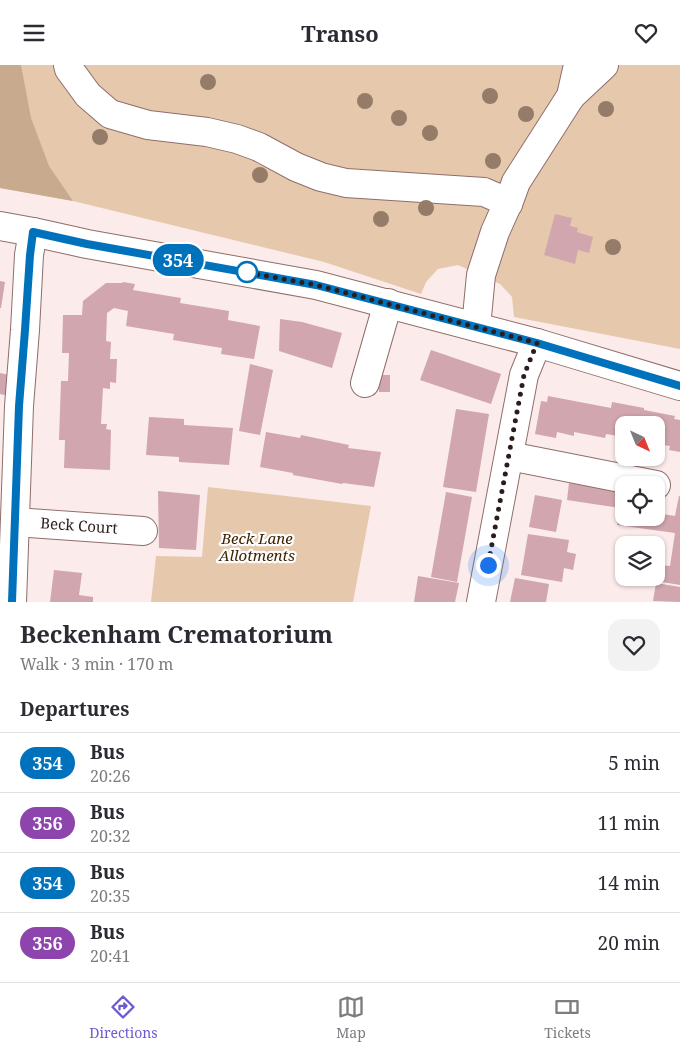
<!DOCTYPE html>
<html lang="en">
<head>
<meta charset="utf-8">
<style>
  :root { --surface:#fff; --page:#f2f2f3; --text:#2b2b33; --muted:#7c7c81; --line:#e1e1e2; --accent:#6c59d3 }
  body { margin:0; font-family:"Noto Serif",serif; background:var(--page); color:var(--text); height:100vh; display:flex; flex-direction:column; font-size:19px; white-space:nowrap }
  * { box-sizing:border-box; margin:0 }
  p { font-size:16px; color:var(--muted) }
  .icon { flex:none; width:28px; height:28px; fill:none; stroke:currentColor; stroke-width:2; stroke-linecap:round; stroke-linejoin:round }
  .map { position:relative; height:537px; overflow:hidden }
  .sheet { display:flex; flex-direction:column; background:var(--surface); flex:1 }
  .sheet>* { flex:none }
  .badge { padding:0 10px; border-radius:16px; font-size:18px; line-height:32px }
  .needle { width:32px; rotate:137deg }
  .fabs { position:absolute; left:615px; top:351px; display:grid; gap:10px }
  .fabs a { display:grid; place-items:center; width:50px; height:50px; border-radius:10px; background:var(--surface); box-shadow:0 1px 4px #0004; font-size:25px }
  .you { position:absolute; width:25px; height:25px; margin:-12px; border:4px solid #fff; border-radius:50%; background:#1a73e8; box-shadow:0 0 0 8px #1a73e833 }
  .map>.badge { position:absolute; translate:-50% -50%; box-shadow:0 0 0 2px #fff }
  h2 { padding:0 20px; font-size:19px; line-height:45px }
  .round { display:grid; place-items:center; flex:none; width:52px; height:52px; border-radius:15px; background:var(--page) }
  .head { display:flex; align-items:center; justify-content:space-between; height:85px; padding:0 20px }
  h1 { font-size:24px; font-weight:700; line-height:38px }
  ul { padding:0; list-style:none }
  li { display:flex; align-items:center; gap:15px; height:60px; padding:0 20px; border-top:1px solid var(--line) }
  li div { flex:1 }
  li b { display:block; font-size:19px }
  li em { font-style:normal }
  li .badge { min-width:55px; font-weight:700; text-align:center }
  header { display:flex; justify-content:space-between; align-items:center; height:65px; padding:0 20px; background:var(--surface); font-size:22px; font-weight:700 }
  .dock { display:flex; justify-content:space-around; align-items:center; height:70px; border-top:1px solid var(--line); background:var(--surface); font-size:14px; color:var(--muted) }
  .dock a { display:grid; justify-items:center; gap:2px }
  .dock .active { color:var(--accent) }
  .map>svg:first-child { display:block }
  .green { fill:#e6c9ad }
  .forest { fill:#c8aa8e }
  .building { fill:#d1a6ae }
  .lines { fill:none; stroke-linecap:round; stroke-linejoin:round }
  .minor-casing { stroke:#8f6e6a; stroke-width:30 }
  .major-casing { stroke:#8f6e6a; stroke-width:30 }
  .minor { stroke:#fff; stroke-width:28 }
  .major { stroke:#fff; stroke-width:28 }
  .tree { fill:#947c69 }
  .line-casing { stroke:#fff; stroke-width:11 }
  .line { stroke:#0072bc; stroke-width:8 }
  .walk { stroke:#2b1d1c; stroke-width:5; stroke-dasharray:0 9 }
  .stop-dot { fill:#fff; stroke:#0072bc; stroke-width:2.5 }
  .labels { text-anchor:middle; stroke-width:4.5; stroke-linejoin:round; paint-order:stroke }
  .street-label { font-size:15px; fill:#2b1d1c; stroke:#fdfdfd }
  .park-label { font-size:15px; font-style:italic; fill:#3f2100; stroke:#fdfdfd }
</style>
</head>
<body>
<header><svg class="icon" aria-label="menu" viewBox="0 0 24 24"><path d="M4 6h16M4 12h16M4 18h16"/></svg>Transo<svg class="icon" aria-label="heart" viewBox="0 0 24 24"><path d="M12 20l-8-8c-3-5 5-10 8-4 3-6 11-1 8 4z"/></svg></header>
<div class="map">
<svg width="680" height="537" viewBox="0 0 680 537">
  <rect width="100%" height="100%" fill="#fbebea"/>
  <g class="green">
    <polygon points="0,0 680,0 680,284 514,252 512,232 500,219 458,200 438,204 426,217 421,229 324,197 73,136 0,123"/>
    <polygon points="208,422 371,441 353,537 151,537 156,491 202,492"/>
  </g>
  <polygon class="forest" points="0,0 21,0 31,53 49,101 73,136 0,123"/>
  <g class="building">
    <polygon points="555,149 572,153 570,161 578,163 577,167 593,172 589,188 578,185 575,199 544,190"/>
    <polygon points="0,216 5,217 1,243 0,243"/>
    <polygon points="123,217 135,219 133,225 181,233 180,238 229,246 228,255 260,261 254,294 221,289 222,283 173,275 174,269 126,261 128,246 114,243 107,248 106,276 111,277 110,294 117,294 116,318 110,317 110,324 103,323 101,359 107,359 106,364 111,365 110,405 64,403 65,375 59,375 61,316 68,316 69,288 62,288 63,250 82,250 83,236 106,218 122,218"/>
    <polygon points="280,254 302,257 342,268 332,303 279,286"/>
    <polygon points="431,285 501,309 491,339 420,315"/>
    <polygon points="250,299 273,305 260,370 239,366"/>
    <polygon points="0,308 9,310 5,330 0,329"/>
    <rect x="379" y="310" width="11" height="17"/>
    <polygon points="548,331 611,343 612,337 644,343 644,345 675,351 674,354 680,355 680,387 669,385 670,381 656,379 656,360 624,360 624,372 606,369 605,373 574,367 574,371 557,367 556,373 535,369 541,336 547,337"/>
    <polygon points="456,344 489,349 476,427 443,422"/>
    <polygon points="149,352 184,354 184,360 233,363 229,400 179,397 179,392 146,390"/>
    <polygon points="266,367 300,373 301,370 349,380 348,383 381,387 374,422 343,418 342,419 293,410 293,408 260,402"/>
    <polygon points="569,418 622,426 620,443 567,435"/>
    <polygon points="158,426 200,430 196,485 159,483"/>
    <polygon points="446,427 472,432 457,517 431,512"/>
    <polygon points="535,430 562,435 556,467 529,462"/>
    <polygon points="679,431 680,431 680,520 656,516 659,500 670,501 675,468 617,460 620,443 624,443 624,452 656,452 656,448 675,451"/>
    <polygon points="528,469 569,475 567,487 576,489 573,505 564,503 562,517 521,510"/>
    <polygon points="54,505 82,508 79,530 93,532 93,537 50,537"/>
    <polygon points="418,511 459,518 455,537 414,537"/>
    <polygon points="515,513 549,519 546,537 510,537"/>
    <polygon points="656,518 680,522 680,537 653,536"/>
  </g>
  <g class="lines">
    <g class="minor-casing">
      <g id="minor">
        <polyline points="68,0 69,4 88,30 110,49 148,60 207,67 237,74 259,82 296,102 321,112 346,118 484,127 498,133 508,139"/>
        <polyline points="571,31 604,0"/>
        <polyline points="476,262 481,210 495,167 507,140 508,139 516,117 571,31 578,0"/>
        <polyline points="365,318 388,238"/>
        <polyline points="509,391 656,420"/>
        <polyline points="15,457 143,466"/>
        <polyline points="12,537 19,341 25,265 29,190 33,167"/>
        <polyline points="481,537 524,310 537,278"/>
      </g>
    </g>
    <g class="major-casing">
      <polyline id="major" points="0,161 33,167 87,179 316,220 537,278 680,321"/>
    </g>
    <use href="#minor" class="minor"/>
    <use href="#major" class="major"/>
  </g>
  <g class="tree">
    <circle cx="208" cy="17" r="8"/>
    <circle cx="490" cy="31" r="8"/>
    <circle cx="365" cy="36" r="8"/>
    <circle cx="606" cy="44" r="8"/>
    <circle cx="526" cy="49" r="8"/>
    <circle cx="399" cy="53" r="8"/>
    <circle cx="430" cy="68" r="8"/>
    <circle cx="100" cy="72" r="8"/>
    <circle cx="493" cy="96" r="8"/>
    <circle cx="260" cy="110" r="8"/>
    <circle cx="426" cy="143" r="8"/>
    <circle cx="381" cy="154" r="8"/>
    <circle cx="613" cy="182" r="8"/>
  </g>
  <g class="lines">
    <g class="line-casing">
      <polyline id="line" points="12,537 19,341 25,265 30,190 33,167 87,179 316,220 537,278 680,321"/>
    </g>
    <use href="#line" class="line"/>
    <polyline class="walk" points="247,207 239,206 316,220 537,278 524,310 488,500"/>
  </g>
  <circle class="stop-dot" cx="247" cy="207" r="10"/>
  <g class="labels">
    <g class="street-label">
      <text transform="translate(79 461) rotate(4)" y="5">Beck Court</text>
    </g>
    <g class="park-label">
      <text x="257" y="479">Beck Lane<tspan x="257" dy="17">Allotments</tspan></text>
    </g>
  </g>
</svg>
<div class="fabs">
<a><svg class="needle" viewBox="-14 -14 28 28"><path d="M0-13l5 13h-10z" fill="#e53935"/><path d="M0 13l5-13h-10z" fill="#7c7c81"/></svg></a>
<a><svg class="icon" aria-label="locate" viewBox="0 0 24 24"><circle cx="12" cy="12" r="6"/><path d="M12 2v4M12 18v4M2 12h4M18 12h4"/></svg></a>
<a><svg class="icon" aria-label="layers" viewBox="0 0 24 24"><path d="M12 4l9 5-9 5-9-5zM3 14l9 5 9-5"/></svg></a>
</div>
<div class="you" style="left:488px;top:500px"></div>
<b class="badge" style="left:178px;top:195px;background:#0072bc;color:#fff">354</b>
</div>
<section class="sheet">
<div class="head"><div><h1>Beckenham Crematorium</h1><p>Walk · 3 min · 170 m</p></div><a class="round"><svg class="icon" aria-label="heart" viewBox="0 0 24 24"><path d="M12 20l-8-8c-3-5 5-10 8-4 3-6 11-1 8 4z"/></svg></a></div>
<h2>Departures</h2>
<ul>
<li><span class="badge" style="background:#0072bc;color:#fff">354</span><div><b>Bus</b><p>20:26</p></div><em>5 min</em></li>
<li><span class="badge" style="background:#8e44ad;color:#fff">356</span><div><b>Bus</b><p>20:32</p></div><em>11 min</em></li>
<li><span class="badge" style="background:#0072bc;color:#fff">354</span><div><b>Bus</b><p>20:35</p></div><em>14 min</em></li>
<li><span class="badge" style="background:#8e44ad;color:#fff">356</span><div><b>Bus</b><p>20:41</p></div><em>20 min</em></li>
</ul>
</section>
<nav class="dock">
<a class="active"><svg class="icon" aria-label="directions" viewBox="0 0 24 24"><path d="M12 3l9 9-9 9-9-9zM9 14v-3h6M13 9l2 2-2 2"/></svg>Directions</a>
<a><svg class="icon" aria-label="map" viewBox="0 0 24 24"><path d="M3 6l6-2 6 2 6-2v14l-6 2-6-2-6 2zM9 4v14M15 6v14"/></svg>Map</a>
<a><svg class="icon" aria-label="tickets" viewBox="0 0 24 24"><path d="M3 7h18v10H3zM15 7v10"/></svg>Tickets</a>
</nav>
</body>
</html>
